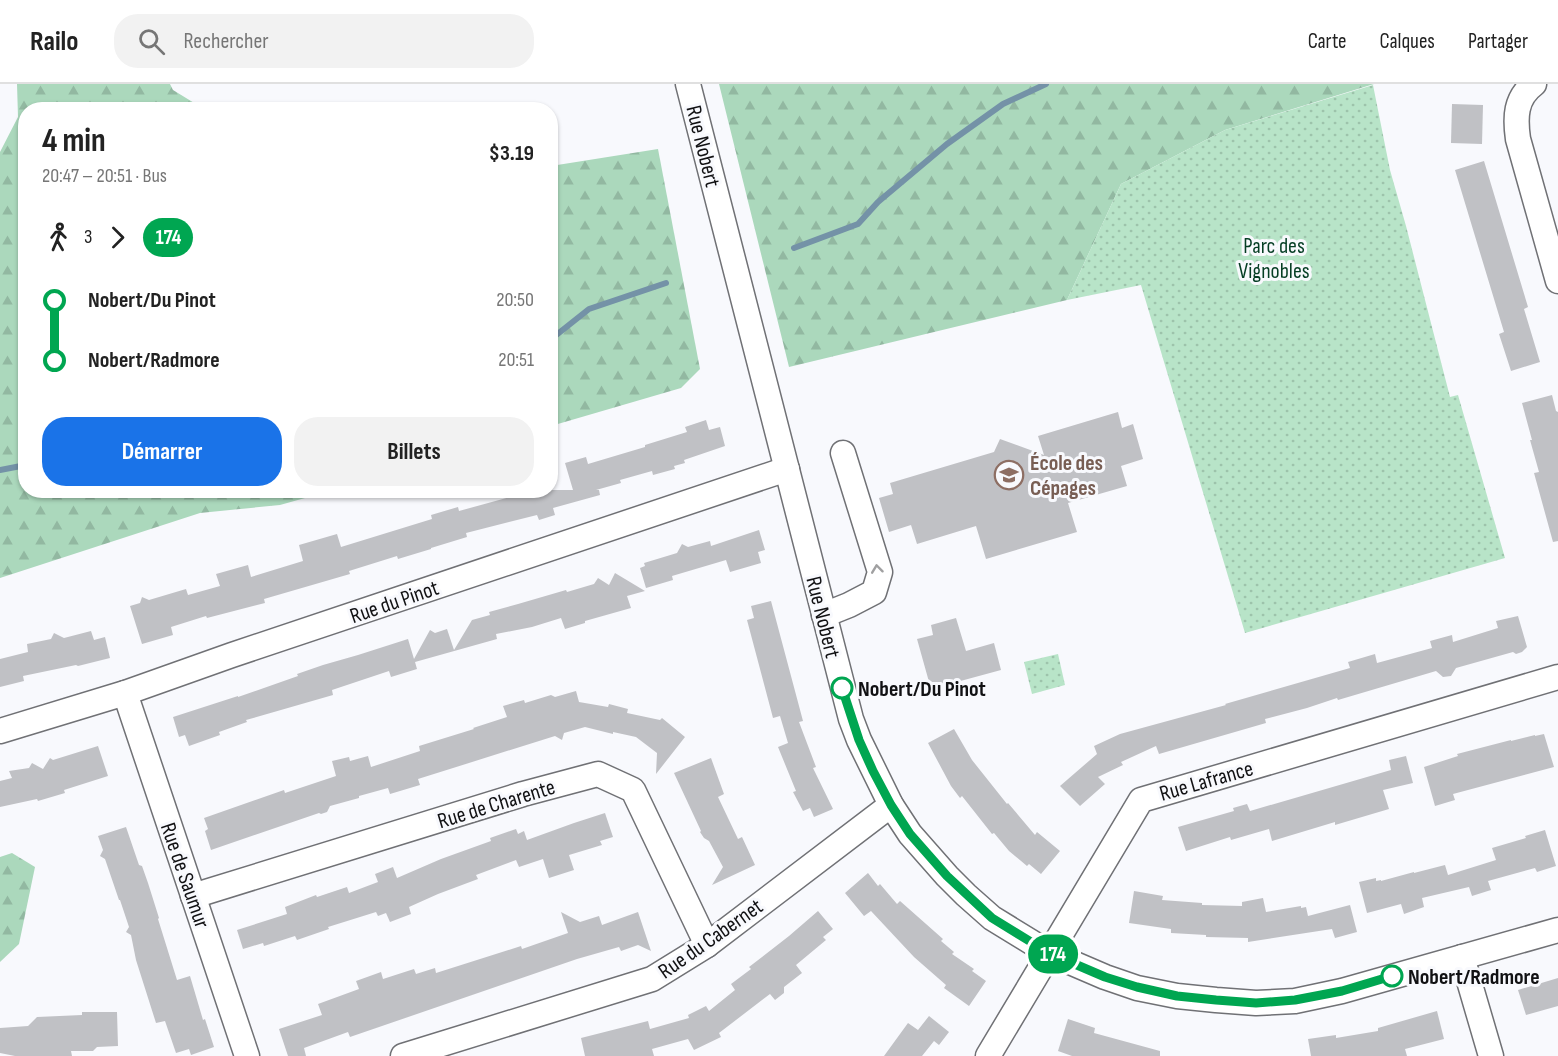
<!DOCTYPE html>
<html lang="fr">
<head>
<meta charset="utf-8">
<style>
  :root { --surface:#fff; --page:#f2f2f2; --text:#222; --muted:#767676; --line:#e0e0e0; --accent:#1a73e8 }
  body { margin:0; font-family:"Sofia Sans Condensed",sans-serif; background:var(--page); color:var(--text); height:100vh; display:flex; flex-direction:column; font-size:22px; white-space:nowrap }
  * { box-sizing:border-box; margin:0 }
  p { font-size:20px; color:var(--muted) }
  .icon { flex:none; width:33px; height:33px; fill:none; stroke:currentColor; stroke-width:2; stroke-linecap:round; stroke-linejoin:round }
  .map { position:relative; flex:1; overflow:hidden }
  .details { position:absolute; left:18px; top:18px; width:540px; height:396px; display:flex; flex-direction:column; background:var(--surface); border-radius:24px; box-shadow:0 2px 4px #0004 }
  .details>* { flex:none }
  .badge { padding:0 12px; border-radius:20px; font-size:21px; line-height:39px }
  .map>.badge { position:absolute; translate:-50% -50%; box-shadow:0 0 0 3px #fff }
  .legs { display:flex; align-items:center; gap:9px; height:66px; padding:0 24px; font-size:20px }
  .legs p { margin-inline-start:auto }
  .summary { display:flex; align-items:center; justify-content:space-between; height:102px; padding:0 24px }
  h1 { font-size:33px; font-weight:700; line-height:45px }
  .primary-button { display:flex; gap:12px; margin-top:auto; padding:12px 24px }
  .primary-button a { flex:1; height:69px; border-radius:24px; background:var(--accent); color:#fff; font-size:24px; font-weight:700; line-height:69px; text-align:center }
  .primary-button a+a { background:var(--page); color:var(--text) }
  ul { padding:0 24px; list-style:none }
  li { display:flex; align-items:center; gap:21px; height:60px; font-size:22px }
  li i { display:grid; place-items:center; width:9px; height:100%; margin:0 8px; background:currentColor }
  li i::after { content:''; width:15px; height:15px; margin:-8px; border:4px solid; border-radius:50%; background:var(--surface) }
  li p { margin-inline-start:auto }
  li:first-child i { background:linear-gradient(#0000 50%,currentColor 0) }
  li:last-child i { background:linear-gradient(currentColor 50%,#0000 0) }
  header { display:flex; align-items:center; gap:36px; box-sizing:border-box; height:84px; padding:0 30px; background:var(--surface); border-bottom:2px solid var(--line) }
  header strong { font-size:28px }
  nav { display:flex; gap:33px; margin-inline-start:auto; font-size:21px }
  .search { width:420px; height:54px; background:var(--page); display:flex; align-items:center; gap:15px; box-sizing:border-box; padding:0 21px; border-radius:24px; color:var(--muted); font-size:22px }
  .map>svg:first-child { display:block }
  .forest { fill:url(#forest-firs) }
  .park { fill:url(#park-dots) }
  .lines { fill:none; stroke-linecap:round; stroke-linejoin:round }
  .stream { stroke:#7492a7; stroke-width:6 }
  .building { fill:#c0c1c5 }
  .minor-casing { stroke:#707175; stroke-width:27 }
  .minor { stroke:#fff; stroke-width:24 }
  .oneway { stroke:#a0a0a1 }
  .line-1-casing { stroke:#fff; stroke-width:14 }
  .line-1 { stroke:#00a651; stroke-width:9 }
  .stop-1-dot { fill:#fff; stroke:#00a651; stroke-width:3 }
  .labels { text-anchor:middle; stroke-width:6; stroke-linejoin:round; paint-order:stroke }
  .street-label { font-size:22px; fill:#111113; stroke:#f8f9fd }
  .park-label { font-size:22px; fill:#053e24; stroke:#f8f9fd }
  .education-label { font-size:22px; font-weight:bold; fill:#785e54; stroke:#f8f9fd; text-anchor:start }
  .stop-label { font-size:22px; font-weight:bold; fill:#111113; stroke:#f8f9fd; text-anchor:start }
</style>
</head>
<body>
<header>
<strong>Railo</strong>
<div class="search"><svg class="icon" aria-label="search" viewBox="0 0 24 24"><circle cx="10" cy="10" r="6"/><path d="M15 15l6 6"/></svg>Rechercher</div>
<nav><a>Carte</a><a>Calques</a><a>Partager</a></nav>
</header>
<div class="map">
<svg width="1558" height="972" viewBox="0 0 1558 972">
  <defs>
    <pattern id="forest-firs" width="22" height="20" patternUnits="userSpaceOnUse" patternTransform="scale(1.5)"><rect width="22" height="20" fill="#abd8bc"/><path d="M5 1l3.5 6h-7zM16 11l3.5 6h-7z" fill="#92b8a1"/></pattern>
    <pattern id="park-dots" width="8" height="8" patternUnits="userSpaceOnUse" patternTransform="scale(1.5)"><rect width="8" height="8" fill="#b8e4c8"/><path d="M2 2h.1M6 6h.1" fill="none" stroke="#9dc3ab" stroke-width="1.8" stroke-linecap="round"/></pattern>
  </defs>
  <rect width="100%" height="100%" fill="#f8f9fd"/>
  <g class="forest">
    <polygon points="17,0 170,0 173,6 204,25 26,26 26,406 330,407 280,421 200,429 0,494 0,68 18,33"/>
    <polygon points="719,0 1374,0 1225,46 1121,100 1067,216 789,283"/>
    <polygon points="658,65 700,285 681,304 551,342 551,82"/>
    <polygon points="12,769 35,783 19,860 0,878 0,773"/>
  </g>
  <g class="park">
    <polygon points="1373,1 1390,86 1406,142 1450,313 1458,311 1505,474 1245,549 1141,201 1067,216 1121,100 1225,46"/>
    <polygon points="1058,570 1065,601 1032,610 1024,578"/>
  </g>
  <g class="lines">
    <g class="stream">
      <polyline points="794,164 858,140 878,118 947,60 1003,20 1046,0"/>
      <polyline points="550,256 589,225 666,199"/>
      <polyline points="0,386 26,381"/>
    </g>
  </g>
  <g class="building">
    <polygon points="1452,20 1483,21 1482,60 1451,59"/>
    <polygon points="1484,77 1528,223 1524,225 1540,278 1511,287 1499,250 1504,248 1455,86"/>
    <polygon points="1552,311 1556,327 1558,328 1558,457 1553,458 1534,389 1539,388 1530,356 1532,356 1522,319"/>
    <polygon points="1118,328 1122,344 1133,340 1143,375 1121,382 1127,402 1068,419 1077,448 986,475 976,442 917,460 911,441 889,448 879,414 893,410 890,399 994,368 1000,355 1044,371 1038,352"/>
    <polygon points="706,336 709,346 720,343 725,362 684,376 685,379 674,382 675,385 653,391 652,387 620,396 621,399 596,406 599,406 600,411 553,424 555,431 539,436 537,431 466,449 467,453 431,464 431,465 398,475 397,472 349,487 350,490 264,515 265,519 207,534 206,532 171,543 173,551 142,560 130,522 140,519 142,513 149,516 186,505 188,511 220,502 216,490 248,481 251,493 303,477 299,461 337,450 341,463 432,435 431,431 458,423 459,427 521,410 520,406 573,406 565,379 586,373 588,380 645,363 645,361 687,348 685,343"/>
    <polygon points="759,446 765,466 758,468 761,479 730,488 726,476 672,492 673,496 646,504 640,484 645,482 644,479 677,469 682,460 688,463 710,457 711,462"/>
    <polygon points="615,489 645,507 627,512 631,524 585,537 585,539 565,545 561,534 532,543 496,550 497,555 415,578 417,585 391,593 389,587 332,606 333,611 246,636 247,638 219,648 220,651 189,662 185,651 179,653 173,633 238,612 238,613 298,592 297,590 323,581 358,571 408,555 414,575 430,546 435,549 447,545 454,566 472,536 490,531 489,528 518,520 566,506 567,508 594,500 598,494 609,501"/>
    <polygon points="771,517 803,637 799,638 816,683 813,684 833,725 814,733 810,724 803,727 793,708 796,707 778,663 788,659 780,632 773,634 747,536 754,534 751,522"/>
    <polygon points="1518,532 1527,563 1522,568 1516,570 1513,568 1456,584 1451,592 1443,593 1436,587 1338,616 1337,614 1307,624 1265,635 1266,639 1159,670 1156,662 1121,678 1123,681 1098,693 1105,700 1080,722 1060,702 1097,670 1094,662 1120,650 1226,621 1225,620 1350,584 1348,578 1375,570 1377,579 1432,564 1430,557 1452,551 1453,558 1498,544 1496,537"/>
    <polygon points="956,534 966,567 994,559 1001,586 931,605 917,555 933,551 931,541"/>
    <polygon points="91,547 94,556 105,553 110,574 78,582 76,581 23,592 24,597 0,603 0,575 28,568 27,560 51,555 54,549 64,554"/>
    <polygon points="576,607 579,618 608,623 609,620 628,625 627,629 660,636 662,634 685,653 656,690 657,669 636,653 613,648 613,650 585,643 564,649 562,656 555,652 418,695 420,701 390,710 388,704 359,712 359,714 330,722 327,728 321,730 319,729 211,766 205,747 208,745 204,734 284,706 285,709 336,692 332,677 349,673 350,677 368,672 371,683 420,667 419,662 474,645 473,644 507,633 503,622 524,616 525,619 551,611 555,613"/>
    <polygon points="954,645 972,676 1007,720 1008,719 1035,751 1037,748 1060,767 1041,790 1029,780 1027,782 1009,767 994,749 992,750 962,712 960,714 951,702 928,659"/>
    <polygon points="1544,650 1554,683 1453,710 1455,716 1435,722 1424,683 1458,672 1457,670 1511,656 1511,657 1535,651 1535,652"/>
    <polygon points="98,662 108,692 64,706 65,709 38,717 37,715 0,723 0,697 12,694 9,687 29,684 32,679 43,685 50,674 53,676"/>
    <polygon points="1406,672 1413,699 1383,706 1389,725 1335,741 1335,738 1272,757 1269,745 1231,756 1230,753 1186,767 1178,743 1234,727 1233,724 1247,720 1250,727 1391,686 1389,676"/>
    <polygon points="711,674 724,710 718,713 738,755 742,753 755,781 712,801 723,783 709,757 704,754 700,748 701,747 674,689"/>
    <polygon points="605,729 613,753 600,757 602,761 569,771 574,786 549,794 543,775 519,783 516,776 476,791 478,795 438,810 409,823 411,830 390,838 386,829 378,832 376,828 328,843 329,845 297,856 295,852 264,862 263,859 243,865 237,846 287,830 285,823 316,811 317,813 347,803 349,809 378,798 375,790 393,783 397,794 441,775 491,757 490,754 516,745 518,750 524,747 527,756 574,739"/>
    <polygon points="126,743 139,781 142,782 148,799 159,834 158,835 177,896 190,892 203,936 205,935 214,963 191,971 189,965 176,969 165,937 156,939 136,876 131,851 126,848 129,843 120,816 119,816 105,775 100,772 103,766 98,752"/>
    <polygon points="1545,746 1556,782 1537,788 1535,784 1488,797 1491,806 1472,812 1469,803 1422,814 1424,823 1404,830 1401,820 1367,829 1359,798 1376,794 1376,797 1381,796 1381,797 1414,788 1414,789 1445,781 1448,791 1496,776 1492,764 1526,754 1525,752"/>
    <polygon points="868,789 878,802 880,800 897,820 900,817 943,855 941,857 954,868 952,870 974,885 972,887 986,897 969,922 944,904 946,901 914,873 871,827 864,832 845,809"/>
    <polygon points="1134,807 1163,812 1162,816 1202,819 1202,821 1242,822 1242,818 1263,814 1266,828 1301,822 1301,824 1306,823 1308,832 1350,821 1357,848 1335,854 1332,845 1248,858 1248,854 1206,853 1206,851 1171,849 1171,845 1129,839"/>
    <polygon points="818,827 833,845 823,853 826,856 796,881 802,889 784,903 784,909 775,916 770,910 719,949 721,953 694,966 688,955 652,965 654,972 585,972 581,954 648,937 650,945 689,934 688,931 706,922 709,927 735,906 731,900 751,885 749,883 789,852"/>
    <polygon points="561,828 580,838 599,832 602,841 638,828 651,867 638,861 621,867 619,863 577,875 350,953 348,948 304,964 306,972 288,972 279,945 322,931 318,920 359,905 356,897 381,888 383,895 414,885 416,890 435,884 436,889 521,862 522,865 568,849"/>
    <polygon points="1558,894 1558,922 1526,931 1518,906"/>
    <polygon points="1437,927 1444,955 1405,965 1407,972 1311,972 1308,955 1336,951 1336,954 1378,947 1378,944"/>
    <polygon points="82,928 117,928 118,962 97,963 93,967 71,967 72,972 15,972 0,969 0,944 28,942 37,933 82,931"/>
    <polygon points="929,932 949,948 939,961 934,957 922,972 884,972 908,939 918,946"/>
    <polygon points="1068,935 1095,944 1094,949 1160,967 1160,972 1072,972 1058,967"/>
  </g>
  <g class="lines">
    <g class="minor-casing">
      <g id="minor">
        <polyline points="688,0 851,635 859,656 891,721 910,750 947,792 966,811 992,834 1049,869 1105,893 1137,904 1177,912 1216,916 1256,919 1295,917 1342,907 1558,846"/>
        <path d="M1534,0C1515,14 1515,34 1518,55L1558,197"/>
        <polyline points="824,531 849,521 874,508 880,488 843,369"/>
        <polyline points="125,609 247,972"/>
        <polyline points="0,647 125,609 232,571 787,385"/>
        <polyline points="193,812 523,710 598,690 633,706 707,861"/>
        <polyline points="1462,873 1491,972"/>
        <polyline points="403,972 652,895 707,861 891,721"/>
        <polyline points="988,972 1141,716 1558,593"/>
      </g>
    </g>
    <use href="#minor" class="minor"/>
  </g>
  <defs><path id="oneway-chevron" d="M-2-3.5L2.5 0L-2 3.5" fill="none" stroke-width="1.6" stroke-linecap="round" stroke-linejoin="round" transform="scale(1.5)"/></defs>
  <use class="oneway" href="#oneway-chevron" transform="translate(877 485) rotate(-97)"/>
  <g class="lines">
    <g class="line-1-casing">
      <polyline id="line-1" points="842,604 859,656 873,687 891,721 910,750 947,792 992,834 1049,869 1105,893 1137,903 1177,912 1216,916 1256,919 1295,916 1342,907 1392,892"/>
    </g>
    <use href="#line-1" class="line-1"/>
  </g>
  <defs>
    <g id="school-ring" transform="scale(1.5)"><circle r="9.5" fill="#f8f9fd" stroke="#8d6e63" stroke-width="1.5"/><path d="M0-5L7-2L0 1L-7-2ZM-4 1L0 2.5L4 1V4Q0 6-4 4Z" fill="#8d6e63"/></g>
  </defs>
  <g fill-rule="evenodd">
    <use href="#school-ring" x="1009" y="391"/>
  </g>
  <g class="stop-1-dot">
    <circle cx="842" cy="604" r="10"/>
    <circle cx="1392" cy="892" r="10"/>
  </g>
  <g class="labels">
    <g class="street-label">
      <text transform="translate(704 62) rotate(76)" y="8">Rue Nobert</text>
      <text transform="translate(394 517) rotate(-19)" y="8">Rue du Pinot</text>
      <text transform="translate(824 533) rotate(76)" y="8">Rue Nobert</text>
      <text transform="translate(1206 696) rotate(-16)" y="8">Rue Lafrance</text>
      <text transform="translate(496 719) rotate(-17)" y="8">Rue de Charente</text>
      <text transform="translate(186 791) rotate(71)" y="8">Rue de Saumur</text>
      <text transform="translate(710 854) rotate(-35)" y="8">Rue du Cabernet</text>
    </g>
    <g class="park-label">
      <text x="1274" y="169">Parc des<tspan x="1274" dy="25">Vignobles</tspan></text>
    </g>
    <g class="education-label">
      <text x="1030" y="386">École des<tspan x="1030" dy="25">Cépages</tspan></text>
    </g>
    <g class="stop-label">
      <text x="858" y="612">Nobert/Du Pinot</text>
      <text x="1408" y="900">Nobert/Radmore</text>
    </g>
  </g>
</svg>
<b class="badge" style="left:1053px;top:870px;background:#00a651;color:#fff">174</b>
<section class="details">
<div class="summary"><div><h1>4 min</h1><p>20:47 – 20:51 · Bus</p></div><b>$3.19</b></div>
<div class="legs"><svg class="icon" aria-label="walk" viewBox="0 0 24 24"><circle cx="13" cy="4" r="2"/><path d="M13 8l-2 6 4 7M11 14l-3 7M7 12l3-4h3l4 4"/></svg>3<svg class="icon" aria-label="forward" viewBox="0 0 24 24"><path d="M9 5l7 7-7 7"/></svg><b class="badge" style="background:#00a651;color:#fff">174</b></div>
<ul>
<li><i style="color:#00a651"></i><b>Nobert/Du Pinot</b><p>20:50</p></li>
<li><i style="color:#00a651"></i><b>Nobert/Radmore</b><p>20:51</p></li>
</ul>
<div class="primary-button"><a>Démarrer</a><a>Billets</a></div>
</section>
</div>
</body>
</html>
